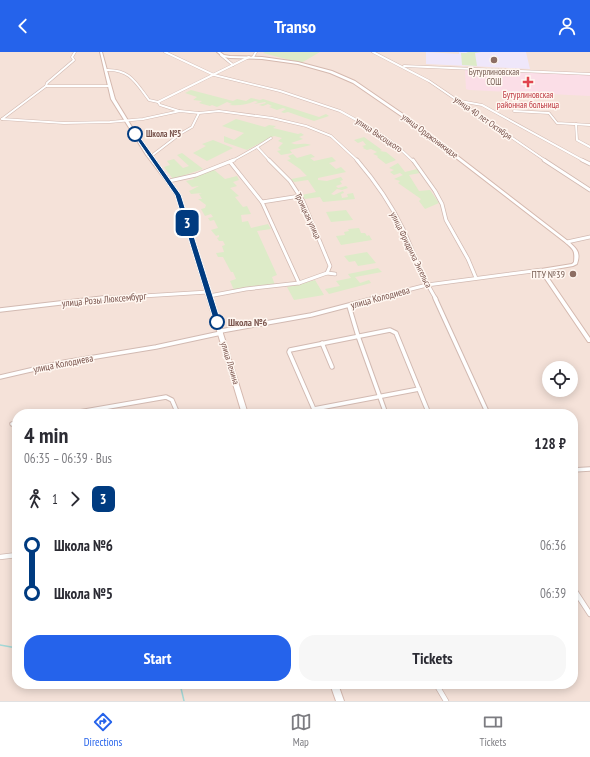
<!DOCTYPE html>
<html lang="en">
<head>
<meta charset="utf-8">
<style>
  :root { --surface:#fff; --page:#f7f7f7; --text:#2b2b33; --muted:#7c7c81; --line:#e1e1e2; --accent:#2563eb }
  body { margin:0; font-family:"PT Sans Narrow",sans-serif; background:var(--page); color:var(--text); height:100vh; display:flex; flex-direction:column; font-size:15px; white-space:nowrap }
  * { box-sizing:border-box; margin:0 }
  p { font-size:13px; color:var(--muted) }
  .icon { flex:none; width:22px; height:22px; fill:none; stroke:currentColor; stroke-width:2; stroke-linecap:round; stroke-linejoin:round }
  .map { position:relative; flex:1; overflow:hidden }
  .drawer { position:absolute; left:12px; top:357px; width:566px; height:280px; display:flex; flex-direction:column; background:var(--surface); border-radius:16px; box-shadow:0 2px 10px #0003 }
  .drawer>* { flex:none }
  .badge { padding:0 8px; border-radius:6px; font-size:14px; line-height:26px }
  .tools { position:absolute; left:542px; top:309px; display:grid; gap:8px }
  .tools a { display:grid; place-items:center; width:36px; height:36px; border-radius:50%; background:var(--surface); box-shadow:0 2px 10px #0003; font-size:20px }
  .map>.badge { position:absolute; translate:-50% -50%; box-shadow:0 0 0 2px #fff }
  .legs { display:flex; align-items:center; gap:6px; height:44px; padding:0 12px; font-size:13px }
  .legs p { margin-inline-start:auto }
  .headline { display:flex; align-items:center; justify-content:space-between; height:68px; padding:0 12px }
  h1 { font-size:22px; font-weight:600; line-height:30px }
  .action { display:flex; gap:8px; margin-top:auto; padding:8px 12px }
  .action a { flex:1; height:46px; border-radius:16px; background:var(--accent); color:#fff; font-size:16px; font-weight:600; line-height:46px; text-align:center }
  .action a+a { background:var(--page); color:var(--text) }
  ul { padding:0 12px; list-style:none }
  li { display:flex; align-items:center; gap:14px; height:48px; font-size:15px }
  li i { display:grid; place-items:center; width:6px; height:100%; margin:0 5px; background:currentColor }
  li i::after { content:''; width:10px; height:10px; margin:-5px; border:3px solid; border-radius:50%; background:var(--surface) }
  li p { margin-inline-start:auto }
  li:first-child i { background:linear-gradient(#0000 50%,currentColor 0) }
  li:last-child i { background:linear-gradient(currentColor 50%,#0000 0) }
  header { display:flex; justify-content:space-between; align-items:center; height:52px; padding:0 12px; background:var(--accent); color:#fff; font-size:18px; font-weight:600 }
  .tabs { display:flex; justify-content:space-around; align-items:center; height:56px; border-top:1px solid var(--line); background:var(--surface); font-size:11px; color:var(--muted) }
  .tabs a { display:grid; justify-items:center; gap:2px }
  .tabs .on { color:var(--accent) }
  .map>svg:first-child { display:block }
  .residential { fill:#f5e2d9; fill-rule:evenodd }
  .education { fill:#efe7fa }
  .medical { fill:#fbdee7 }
  .green { fill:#ddebc8 }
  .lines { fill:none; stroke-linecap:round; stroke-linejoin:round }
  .stream { stroke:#a4d9d7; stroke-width:1.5 }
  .street-far3-casing { stroke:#d2bab2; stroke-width:3 }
  .street-far2-casing { stroke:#d2bab2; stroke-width:4.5 }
  .street-far1-casing { stroke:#d2bab2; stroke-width:5.5 }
  .street-casing { stroke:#d2bab2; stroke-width:6 }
  .secondary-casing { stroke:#d5b9af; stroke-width:2 }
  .street-far3 { stroke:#fff; stroke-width:2 }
  .street-far2 { stroke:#fff; stroke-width:3 }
  .street-far1 { stroke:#fff; stroke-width:3.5 }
  .street { stroke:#fff; stroke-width:4.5 }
  .secondary { fill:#fff; fill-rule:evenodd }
  .line-1 { fill:#003b80; stroke:#fff }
  .education-dot { fill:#8d6e63; stroke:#fff7f1; stroke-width:1.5 }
  .health-dot { fill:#e0444e; stroke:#fff7f1; stroke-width:1.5 }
  .stop-1-dot { fill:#fff; stroke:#003b80; stroke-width:2 }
  .labels { text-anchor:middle; stroke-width:3; stroke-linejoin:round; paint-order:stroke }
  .far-education-label { font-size:9px; fill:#785e54; stroke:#fff7f1 }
  .far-health-label { font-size:9px; fill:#be3a42; stroke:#fff7f1 }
  .far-street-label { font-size:9px; fill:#79544d; stroke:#fff7f1 }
  .far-stop-label { font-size:9px; font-weight:bold; fill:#79544d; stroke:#fff7f1; text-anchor:start }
  .education-label { font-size:10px; fill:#785e54; stroke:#fff7f1; text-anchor:end }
  .street-label { font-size:10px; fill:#79544d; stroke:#fff7f1 }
  .stop-label { font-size:10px; font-weight:bold; fill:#79544d; stroke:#fff7f1; text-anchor:start }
</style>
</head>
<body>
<header><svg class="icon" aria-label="back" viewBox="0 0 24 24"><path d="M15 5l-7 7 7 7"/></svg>Transo<svg class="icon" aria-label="person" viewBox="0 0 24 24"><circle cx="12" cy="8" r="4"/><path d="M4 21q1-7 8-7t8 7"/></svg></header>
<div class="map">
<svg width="590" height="649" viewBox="0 0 590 649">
  <rect width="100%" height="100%" fill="#fdf2eb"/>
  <path class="residential" d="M0,0H590V649H0ZM549,316H571V338H549ZM17,362H573V632H17Z"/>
  <polygon class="education" points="426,0 459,2 459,0 526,0 530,17 426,12"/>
  <polygon class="medical" points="465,18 590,23 590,44 469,38 466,37"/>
  <g class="green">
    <polygon points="265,0 320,0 301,11 263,1"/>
    <polygon points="466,0 481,0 475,1 477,14 462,13 461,1 468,1"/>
    <path d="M191,38L233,49L237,47L246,49L251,46L260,48L263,47L319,65L326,62L329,64L314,69L288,60L284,61L281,60L286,57L283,56L277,58L269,55L272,54L268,52L263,54L259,53L266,51L265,50L254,52L258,50L255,49C246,53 239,54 229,53L232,52L227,50L217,55L212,53L210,54L199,51L202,49L193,48L197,45L185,41Z"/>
    <path d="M236,67L265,75L269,73L276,74L273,76L298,82L301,81L304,83L299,85L303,87L291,91C298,94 302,90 311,93L290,98L292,101L281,103L277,99L281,98L278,96L283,91L278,89L282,86L274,84L247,98L224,90V84L234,88L244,81L222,74Z"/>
    <polygon points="364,85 382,98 380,99 386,100 396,108 386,112 377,105 378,104 373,102 377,100 371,97 367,98 363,96 364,95 362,94 366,93 363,89 358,91 354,88"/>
    <polygon points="213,88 233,96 207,109 193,101 206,94 202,92"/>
    <polygon points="182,101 203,117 173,127 164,115 170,113 167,109 174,107 183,116 189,114 177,103"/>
    <polygon points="293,102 297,106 311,102 315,105 310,106 314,109 332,105 336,109 329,111 336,117 341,115 346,120 318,126 318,128 327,129 341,125 343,128 340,129 342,132 336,134 338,136 346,134 348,136 342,138 337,137 331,142 334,143 343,139 344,141 341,142 342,146 348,145 347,142 353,141 355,147 323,150 320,145 305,147 302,143 316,140 308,128 294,130 291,127 307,124 300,117 287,108 291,107 288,104"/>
    <polygon points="398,111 405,120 417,117 420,121 409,123 419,139 430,138 439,151 425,157 419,149 421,147 398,131 400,129 394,127 403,123 400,121 394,123 390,120 394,118 389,116"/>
    <polygon points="213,117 225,127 237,124 239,128 233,130 237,134 230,136 239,144 235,145 243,155 247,154 251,162 241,163 242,170 248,169 251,176 268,172 271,177 257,179 277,223 272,225 275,233 234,238 230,229 236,227 233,220 231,220 223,205 218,205 216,201 224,200 222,194 225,193 223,189 219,189 217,186 219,185 219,183 216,184 211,178 218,176 214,168 210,169 208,166 213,165 211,162 205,164 201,157 205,156 206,153 198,147 202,147 199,142 202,141 191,142 189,139 199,134 192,135 186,129 194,127 190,123"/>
    <polygon points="346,158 353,168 331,170 326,160"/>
    <polygon points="359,176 361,181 365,181 367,184 369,183 372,188 341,193 336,184 345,183 344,180 349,179 348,177"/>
    <polygon points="367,200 376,211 358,214 355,209 349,210 344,204"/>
    <polygon points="378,216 382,220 355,225 360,231 369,228 371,231 329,242 325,237 340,234 336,229 351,226 348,222"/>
    <polygon points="315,228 324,243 294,248 287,235"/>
  </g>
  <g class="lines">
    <g class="stream">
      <polyline points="0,593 17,596"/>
      <polyline points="180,632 184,649"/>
    </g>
    <g class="street-far3-casing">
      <g id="street-far3">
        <polyline points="165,0 214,23 280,39 340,59 371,76 395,92 413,109"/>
        <polyline points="373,0 429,29 546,109"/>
        <polyline points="221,3 233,13"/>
        <polyline points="253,5 256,0"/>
        <polyline points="404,14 590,22"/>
        <path d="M106,18C130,17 136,31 149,48L158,50"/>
        <polyline points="46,34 109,34"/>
        <polyline points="460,49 482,53 584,109"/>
        <polyline points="179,59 160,53 158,50 249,5"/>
        <polyline points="514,59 549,61 557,71 590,73"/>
        <polyline points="2,67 64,71 110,70 143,67 180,59 199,61 219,59 272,66 306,74 331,84 358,109"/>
        <polyline points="2,67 46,34 47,31 74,8 72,5 75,0"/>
        <polyline points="576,72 577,88 590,95"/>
        <polyline points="257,95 271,86"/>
        <polyline points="150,105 180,82 192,75 199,61"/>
        <polyline points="232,109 257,95 270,109"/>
      </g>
    </g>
    <g class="street-far2-casing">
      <g id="street-far2">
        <path d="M357,108C375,129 391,152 403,177C414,201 422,225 436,247"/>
        <polyline points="413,108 435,139 442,152 446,168 468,207 476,226"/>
        <polyline points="544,108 590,138"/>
        <polyline points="582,108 590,112"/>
        <polyline points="230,110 262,150 299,231"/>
        <polyline points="169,129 196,123 234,108"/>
        <polyline points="262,150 300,144"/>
        <polyline points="567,190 590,185"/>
        <polyline points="327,221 335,222"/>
        <polyline points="209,244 246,237 299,231 327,221 330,214 303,149 290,129 269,108"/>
        <polyline points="94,247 208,240"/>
        <polyline points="372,247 427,233 541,218"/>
      </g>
    </g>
    <g class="street-far1-casing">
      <g id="street-far1">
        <polyline points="435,246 488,362"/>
        <polyline points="349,254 358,284 386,362"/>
        <polyline points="0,258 103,246"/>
        <polyline points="221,279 311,263 376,246"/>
        <polyline points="322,291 332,315"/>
        <polyline points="0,325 65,310 156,295 221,281"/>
        <polyline points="314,357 419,337"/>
        <polyline points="68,362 166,345 172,348 178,362"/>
        <polyline points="316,362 289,300 290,298 390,278 396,281 429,362"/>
        <polyline points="12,372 17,371"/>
        <polyline points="573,418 590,417"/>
      </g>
    </g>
    <g class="street-casing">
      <g id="street">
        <polyline points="0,505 17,503"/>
        <polyline points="573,536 590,562"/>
        <polyline points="436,632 446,649"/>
        <polyline points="438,635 445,632"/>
      </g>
    </g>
    <g class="secondary-casing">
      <g id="secondary">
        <polygon points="100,0 102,0 115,47 149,103 175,136 181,146 248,362 242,362 177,146 172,137 146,103 111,47"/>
        <path d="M217,0H220L224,3L230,4L262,5L298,10L332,19L355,29L406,64L568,189C577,197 581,200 577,212L573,214L544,219L590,286V290H588L539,218L541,217L572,212L574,210C575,199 574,198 566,191L404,66L353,31L330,21L298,12L262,7L230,6L223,5Z"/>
        <polygon points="330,632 338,632 344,649 336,649"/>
      </g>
    </g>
    <use href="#street-far3" class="street-far3"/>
    <use href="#street-far2" class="street-far2"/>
    <use href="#street-far1" class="street-far1"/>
    <use href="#street" class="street"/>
    <use href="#secondary" class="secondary"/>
  </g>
  <polygon class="line-1" points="133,81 137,81 181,143 221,270 220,271 217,272 214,270 175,143 133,82"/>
  <g class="education-dot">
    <circle cx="494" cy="8" r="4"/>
    <circle cx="573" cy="222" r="4"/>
  </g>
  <path class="health-dot" d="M526 24h4v4h4v4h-4v4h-4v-4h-4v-4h4z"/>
  <g class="stop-1-dot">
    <circle cx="135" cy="82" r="7"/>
    <circle cx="217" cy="270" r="7"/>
  </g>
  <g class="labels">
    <g class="far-education-label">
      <text x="494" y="23">Бутурлиновская<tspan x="494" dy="10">СОШ</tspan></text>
    </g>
    <g class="far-health-label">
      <text x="528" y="46">Бутурлиновская<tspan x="528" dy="10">районная больница</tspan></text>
    </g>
    <g class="far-street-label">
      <text transform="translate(483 66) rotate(35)" y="3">улица 40 лет Октября</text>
      <text transform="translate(379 83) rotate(34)" y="3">улица Высоцкого</text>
      <text transform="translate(430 84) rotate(37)" y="3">улица Орджоникидзе</text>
      <text transform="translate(308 164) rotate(65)" y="3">Троицкая улица</text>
      <text transform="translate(411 198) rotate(64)" y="3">улица Фридриха Энгельса</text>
      <text transform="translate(230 311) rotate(73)" y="3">улица Ленина</text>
    </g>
    <g class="far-stop-label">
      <text x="146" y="85">Школа №5</text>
    </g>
    <g class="education-label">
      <text x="565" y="226">ПТУ №39</text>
    </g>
    <g class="street-label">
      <text transform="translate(380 245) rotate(-15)" y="4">улица Колодиева</text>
      <text transform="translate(104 247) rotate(-5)" y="4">улица Розы Люксембург</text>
      <text transform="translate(63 311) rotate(-11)" y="4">улица Колодиева</text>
    </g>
    <g class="stop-label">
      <text x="228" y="274">Школа №6</text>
    </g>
  </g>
</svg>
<div class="tools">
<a><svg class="icon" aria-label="locate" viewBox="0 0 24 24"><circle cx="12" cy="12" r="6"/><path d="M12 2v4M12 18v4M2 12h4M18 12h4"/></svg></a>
</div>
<b class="badge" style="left:187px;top:171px;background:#003b80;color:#fff">3</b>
<section class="drawer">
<div class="headline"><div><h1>4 min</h1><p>06:35 – 06:39 · Bus</p></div><b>128 ₽</b></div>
<div class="legs"><svg class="icon" aria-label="walk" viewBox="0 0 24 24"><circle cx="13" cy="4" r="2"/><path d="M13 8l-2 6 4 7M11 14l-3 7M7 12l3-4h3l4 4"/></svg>1<svg class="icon" aria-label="forward" viewBox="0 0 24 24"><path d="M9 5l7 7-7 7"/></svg><b class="badge" style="background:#003b80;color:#fff">3</b></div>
<ul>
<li><i style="color:#003b80"></i><b>Школа №6</b><p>06:36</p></li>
<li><i style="color:#003b80"></i><b>Школа №5</b><p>06:39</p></li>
</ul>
<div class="action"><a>Start</a><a>Tickets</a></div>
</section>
</div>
<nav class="tabs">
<a class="on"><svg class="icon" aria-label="directions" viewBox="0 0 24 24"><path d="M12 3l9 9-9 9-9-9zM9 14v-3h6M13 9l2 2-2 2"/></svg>Directions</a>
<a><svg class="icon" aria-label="map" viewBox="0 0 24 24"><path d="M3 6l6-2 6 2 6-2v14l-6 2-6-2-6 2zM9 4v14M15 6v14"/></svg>Map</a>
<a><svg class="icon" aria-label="tickets" viewBox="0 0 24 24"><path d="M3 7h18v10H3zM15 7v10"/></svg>Tickets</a>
</nav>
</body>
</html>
